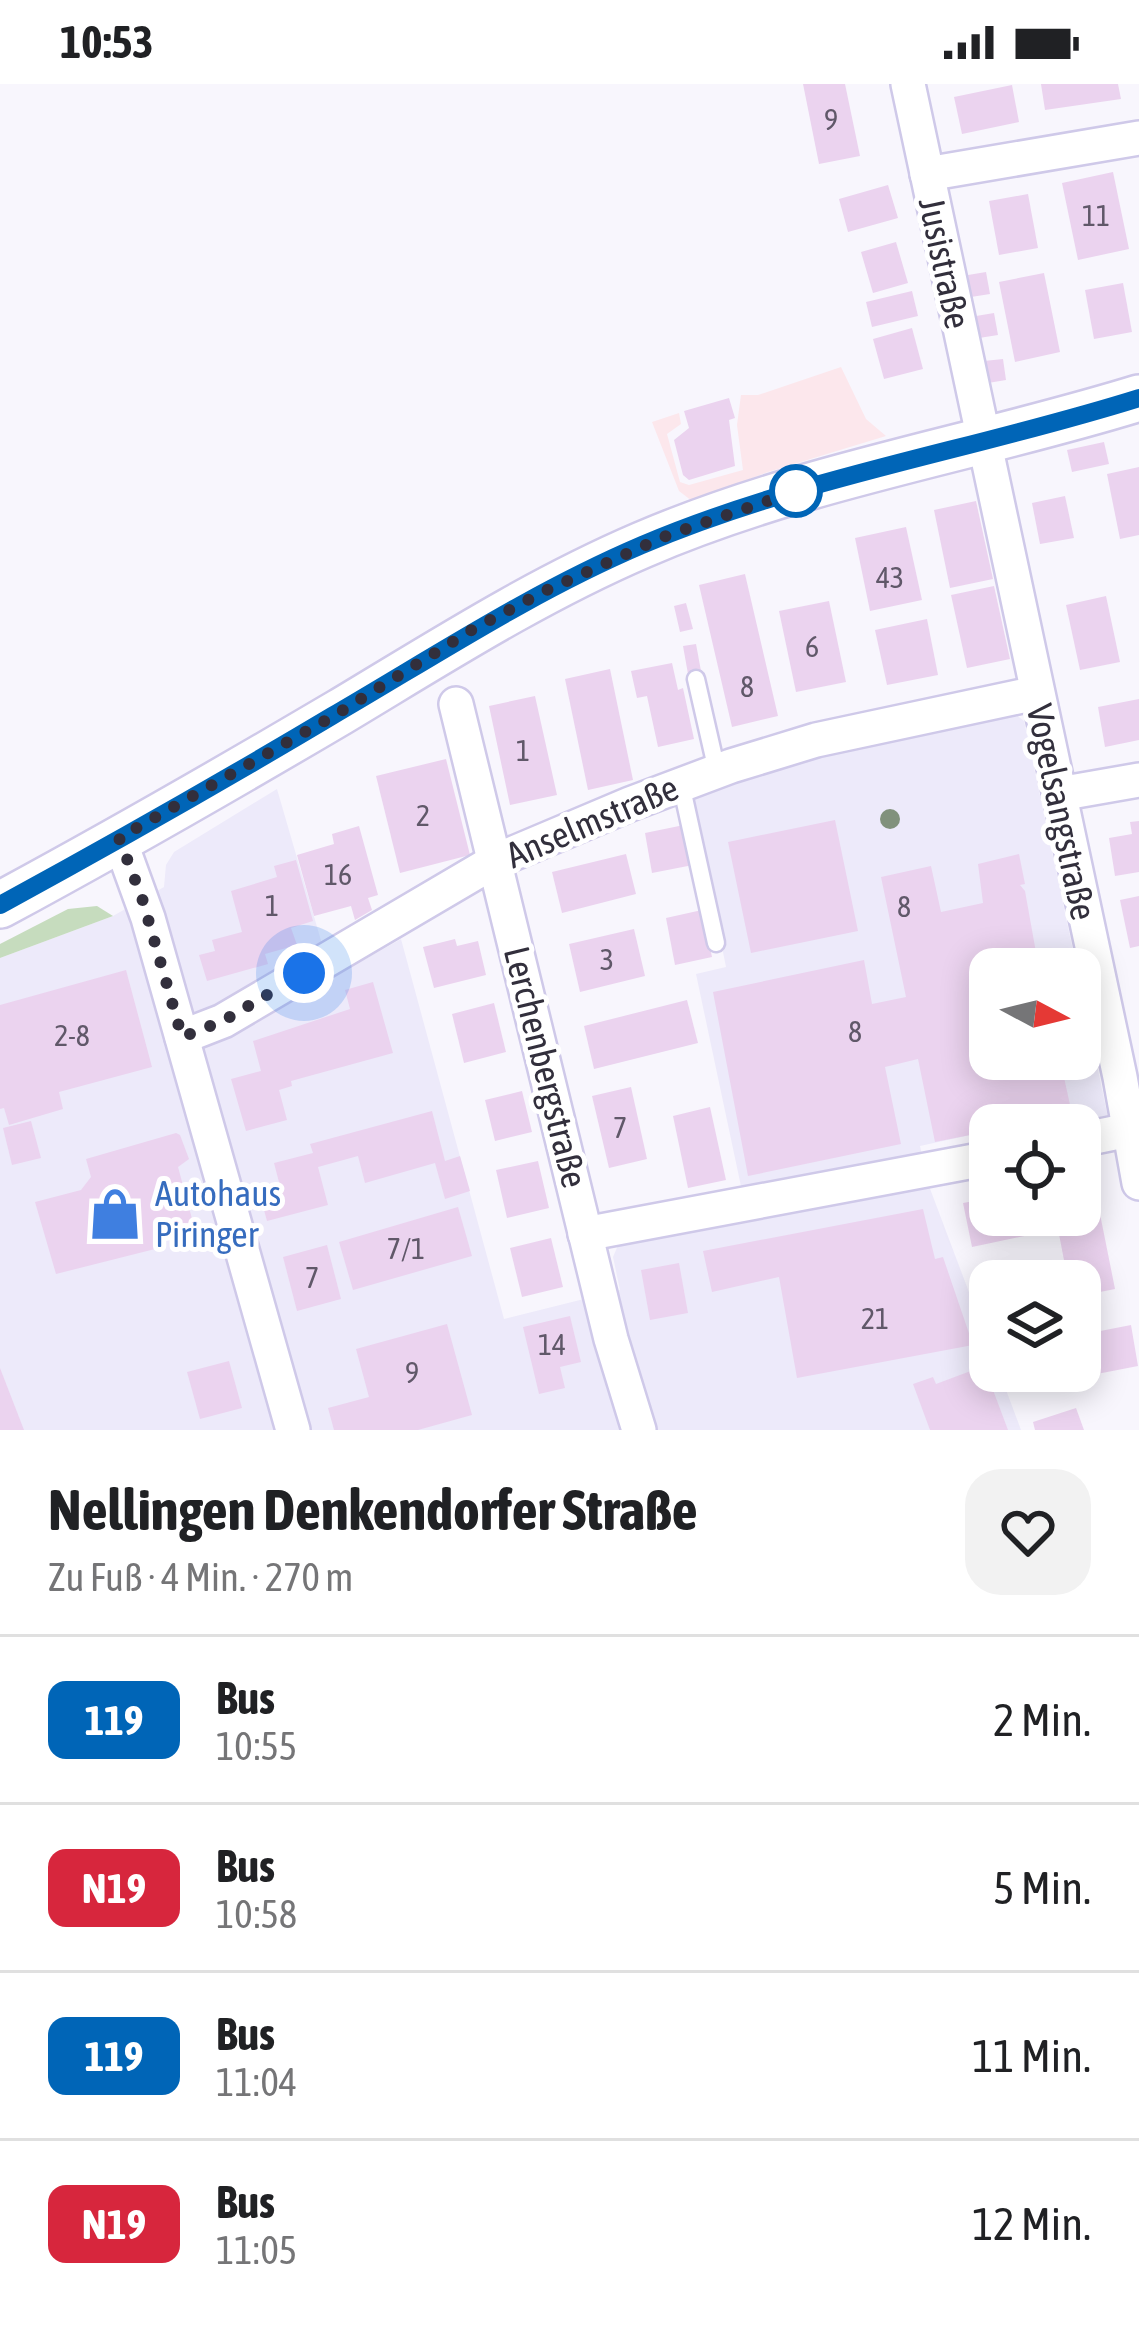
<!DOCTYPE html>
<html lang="de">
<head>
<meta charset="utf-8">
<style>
  :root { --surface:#fff; --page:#f2f2f2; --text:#202124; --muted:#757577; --line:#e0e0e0 }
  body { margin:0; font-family:"Asap Condensed",sans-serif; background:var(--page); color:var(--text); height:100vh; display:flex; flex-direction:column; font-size:45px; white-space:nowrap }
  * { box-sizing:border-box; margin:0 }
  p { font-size:39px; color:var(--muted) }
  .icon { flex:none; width:66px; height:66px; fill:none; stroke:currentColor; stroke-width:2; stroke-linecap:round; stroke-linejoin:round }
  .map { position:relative; height:1346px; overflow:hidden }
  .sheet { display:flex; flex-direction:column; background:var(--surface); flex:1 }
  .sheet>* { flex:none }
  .badge { padding:0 24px; border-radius:18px; font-size:42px; line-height:78px }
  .needle { width:78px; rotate:97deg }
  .buttons { position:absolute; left:969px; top:864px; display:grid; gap:24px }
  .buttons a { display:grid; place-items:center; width:132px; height:132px; border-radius:24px; background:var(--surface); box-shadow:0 6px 30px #0003; font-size:60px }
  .you { position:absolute; width:60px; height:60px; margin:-30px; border:9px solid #fff; border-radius:50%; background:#1a73e8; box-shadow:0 0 0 18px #1a73e833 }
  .map>.badge { position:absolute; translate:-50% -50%; box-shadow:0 0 0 6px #fff }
  .round { display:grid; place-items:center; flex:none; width:126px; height:126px; border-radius:36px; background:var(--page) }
  .headline { display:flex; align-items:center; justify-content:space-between; height:204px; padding:0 48px }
  h1 { font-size:57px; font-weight:700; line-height:90px }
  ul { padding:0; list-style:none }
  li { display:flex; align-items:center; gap:36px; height:168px; padding:0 48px; border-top:3px solid var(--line) }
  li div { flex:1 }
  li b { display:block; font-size:45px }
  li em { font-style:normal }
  li .badge { min-width:132px; font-weight:700; text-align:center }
  .status { display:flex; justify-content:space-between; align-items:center; height:84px; padding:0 60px; background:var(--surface); direction:ltr }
  .status svg { height:33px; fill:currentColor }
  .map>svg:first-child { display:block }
  .commercial { fill:#fce7ec }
  .built { fill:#edeafa }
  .green { fill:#c6dcbe }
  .building { fill:#ebd3ef }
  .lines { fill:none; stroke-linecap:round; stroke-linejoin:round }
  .service-casing { stroke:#cfc9e9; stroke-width:21 }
  .minor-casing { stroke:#cfc9e9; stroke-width:38 }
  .secondary-casing { stroke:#cfc9e9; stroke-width:50 }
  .service { stroke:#fff; stroke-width:16 }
  .minor { stroke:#fff; stroke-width:33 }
  .secondary { stroke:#fff; stroke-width:45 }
  .tree { fill:#81917c }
  .line-casing { stroke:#fff; stroke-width:27 }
  .line { stroke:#0065b7; stroke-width:18 }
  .walk { stroke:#322f3c; stroke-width:12; stroke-dasharray:0 21.6 }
  .stop-dot { fill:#fff; stroke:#0065b7; stroke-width:6 }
  .labels { text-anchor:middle; stroke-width:10; stroke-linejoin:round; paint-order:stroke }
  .number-label { font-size:30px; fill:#605869 }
  .street-label { font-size:36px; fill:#322f3c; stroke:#fff }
  .shop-label { font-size:36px; fill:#366cbe; stroke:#fff; text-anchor:start }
</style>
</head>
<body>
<div class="status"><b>10:53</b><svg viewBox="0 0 49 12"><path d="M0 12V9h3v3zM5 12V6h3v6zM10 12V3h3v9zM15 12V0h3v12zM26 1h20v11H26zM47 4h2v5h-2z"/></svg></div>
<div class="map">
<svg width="1139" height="1346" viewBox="0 0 1139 1346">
  <rect width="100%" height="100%" fill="#f8f6fd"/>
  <polygon class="commercial" points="841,283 866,335 886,352 768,388 692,417 679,407 652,338 679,329 681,340 667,350 680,398 689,401 743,386 737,341 741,311 758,311"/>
  <polygon class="built" points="1015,630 1024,637 1077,885 990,885 990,975 1080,975 1080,898 1108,1034 1080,1041 990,1041 990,1059 984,1048 920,1062 929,1102 990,1264 990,1287 999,1287 1021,1346 0,1346 0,874 113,832 164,803 166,781 174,768 277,705 322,860 337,891 401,855 504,1235 620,1206 613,1173 619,1159 742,1107 696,890 726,883 692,715 756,692 867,661"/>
  <polygon class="green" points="97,822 113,832 0,874 0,860 68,825"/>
  <g class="building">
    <polygon points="803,0 845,0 860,72 819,80"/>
    <polygon points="1041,0 1118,0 1121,15 1045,26"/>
    <polygon points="1012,1 1019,38 962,50 954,13"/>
    <polygon points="1113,88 1129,165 1078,176 1062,99"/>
    <polygon points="888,101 898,134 848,148 839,115"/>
    <polygon points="1028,110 1038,164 999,171 989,117"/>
    <polygon points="896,158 908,199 873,209 861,168"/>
    <polygon points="986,188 990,210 971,213 968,191"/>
    <polygon points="1044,189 1060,268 1015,278 999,198"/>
    <polygon points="1123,199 1132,248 1094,255 1085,206"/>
    <polygon points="912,207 918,232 872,243 866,218"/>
    <polygon points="994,229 998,251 979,254 976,232"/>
    <polygon points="912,244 923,285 884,295 873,255"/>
    <polygon points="1003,275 1006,296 988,299 984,277"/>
    <polygon points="729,314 735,334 729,336 735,382 689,396 683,391 674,356 689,344 684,327"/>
    <polygon points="1104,358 1109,380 1072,388 1067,366"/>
    <polygon points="1139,383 1139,451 1120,455 1107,390"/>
    <polygon points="1065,412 1074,454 1040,460 1032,419"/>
    <polygon points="976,417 993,495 950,504 934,426"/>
    <polygon points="906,443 922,516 870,527 855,454"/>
    <polygon points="745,490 778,632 732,643 699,501"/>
    <polygon points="994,502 1010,575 967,584 951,511"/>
    <polygon points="1106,512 1120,578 1080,586 1066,521"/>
    <polygon points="829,517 846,598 796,608 779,527"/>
    <polygon points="686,519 693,545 680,548 674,522"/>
    <polygon points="927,535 938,591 887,601 875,546"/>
    <polygon points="696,560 701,587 688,590 683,562"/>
    <polygon points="672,579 678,606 683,604 694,655 658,663 647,612 637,614 631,587"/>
    <polygon points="610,585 633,696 588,706 565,595"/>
    <polygon points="535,612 557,711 510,721 489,622"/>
    <polygon points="1139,615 1139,656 1105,663 1098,623"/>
    <polygon points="446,675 470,771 400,789 376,692"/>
    <polygon points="835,736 858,847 751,869 728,758"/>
    <polygon points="1139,737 1139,788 1115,792 1109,754 1132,750 1130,738"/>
    <polygon points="684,741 693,781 652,789 645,749"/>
    <polygon points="359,742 378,811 368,814 372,826 355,836 351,822 314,832 297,771 334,760 332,750"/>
    <polygon points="626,770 636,810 562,829 552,788"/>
    <polygon points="1019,770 1025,800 1020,801 1025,807 1037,874 1044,873 1046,885 990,885 990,975 1060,975 1072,1030 1021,1041 990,1041 990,1047 935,1058 918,975 885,983 901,1060 748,1092 713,908 864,876 872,920 906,913 881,793 931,782 941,828 983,819 978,780"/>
    <polygon points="296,776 313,837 291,844 297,861 265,870 268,880 207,897 199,871 215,867 212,856 242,848 231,807 277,793 274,782"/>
    <polygon points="1139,812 1139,862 1130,864 1120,816"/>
    <polygon points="702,826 712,873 675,881 666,834"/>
    <polygon points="634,845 645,892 580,908 569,860"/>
    <polygon points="455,855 457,862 478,857 486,891 434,904 423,863"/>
    <polygon points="126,886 152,983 59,1008 63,1025 9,1041 4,1024 0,1025 0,921"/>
    <polygon points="373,898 393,969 291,997 292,1002 279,1006 287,1036 246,1047 231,995 261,987 253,957 350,925 345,906"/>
    <polygon points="687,916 698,959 594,985 584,942"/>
    <polygon points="494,919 506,968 464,979 452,930"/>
    <polygon points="631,1003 647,1075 609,1084 592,1012"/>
    <polygon points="522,1007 532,1048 495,1057 485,1016"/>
    <polygon points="710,1023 726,1096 688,1104 673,1032"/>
    <polygon points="432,1027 445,1077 460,1072 470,1107 445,1115 435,1079 365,1099 358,1072 318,1083 328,1121 267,1137 259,1108 280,1102 274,1079 313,1069 310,1060"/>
    <polygon points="31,1037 41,1074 12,1081 3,1044"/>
    <polygon points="176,1049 180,1051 189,1075 178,1083 194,1142 153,1155 155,1165 56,1190 35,1118 81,1106 91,1093 86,1075"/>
    <polygon points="538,1077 549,1124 507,1134 496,1086"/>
    <polygon points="1087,1104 1089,1117 1097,1115 1115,1205 1080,1212 1080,1197 1068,1197 1058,1145 972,1163 963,1119 990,1114 990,1131 1080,1131 1080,1105"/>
    <polygon points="458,1123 472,1172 353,1206 339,1158"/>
    <polygon points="923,1125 935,1175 943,1173 973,1261 797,1294 779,1193 712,1208 703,1167"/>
    <polygon points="551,1154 563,1203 522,1213 510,1164"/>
    <polygon points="327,1161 341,1215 297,1227 283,1173"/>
    <polygon points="679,1179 688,1229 650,1236 641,1186"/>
    <polygon points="570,1232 581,1278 560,1283 565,1304 539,1310 523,1243"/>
    <polygon points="447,1240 472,1331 418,1346 334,1346 328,1324 369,1313 356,1265"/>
    <polygon points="1131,1241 1138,1282 1020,1305 1017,1287 1080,1287 1080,1251"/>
    <polygon points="229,1277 242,1324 200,1335 187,1288"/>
    <polygon points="984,1282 1008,1346 930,1346 913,1300 933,1293 936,1300"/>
    <polygon points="0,1284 24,1346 0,1346"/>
    <polygon points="1076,1324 1084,1346 1035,1346 1033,1338"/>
  </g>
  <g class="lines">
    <g class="service-casing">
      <g id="service">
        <polyline points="696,595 717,687"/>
        <polyline points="681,700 716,859"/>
      </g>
    </g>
    <g class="minor-casing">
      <g id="minor">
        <polyline points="908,0 1120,993 1139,1099"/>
        <polyline points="927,90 1139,54"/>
        <polyline points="456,620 611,1255 639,1346"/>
        <polyline points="1059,710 1139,696"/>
        <polyline points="119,754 148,834 293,1346"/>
        <polyline points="182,953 223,937 495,777 630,720 731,682 816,656 1036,609"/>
        <polyline points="1080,1056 1139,1044"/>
        <polyline points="585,1150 990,1074"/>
      </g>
    </g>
    <g class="secondary-casing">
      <path id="secondary" d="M0,821C115,759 228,694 340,628C440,568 535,507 642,461C802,392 974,365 1139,314"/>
    </g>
    <use href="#service" class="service"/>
    <use href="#minor" class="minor"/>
    <use href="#secondary" class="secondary"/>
  </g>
  <circle class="tree" cx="890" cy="735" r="10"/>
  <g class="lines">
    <g class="line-casing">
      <path id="line" d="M0,821C112,760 223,697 332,632C435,572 532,508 642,461C802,393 974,366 1139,314"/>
    </g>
    <use href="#line" class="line"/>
    <polyline class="walk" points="304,889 223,937 182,953 142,814 119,754 335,631 475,544 545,507 668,451 809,403 796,407"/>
  </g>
  <defs>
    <g id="shop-bare" transform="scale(4.14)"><path d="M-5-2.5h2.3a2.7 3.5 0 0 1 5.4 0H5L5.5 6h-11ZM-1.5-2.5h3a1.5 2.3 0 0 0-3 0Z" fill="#3f7fe0" stroke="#fff" stroke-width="2.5" paint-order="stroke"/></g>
  </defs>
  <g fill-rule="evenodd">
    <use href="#shop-bare" x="115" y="1130"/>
  </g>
  <circle class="stop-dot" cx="796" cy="407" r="24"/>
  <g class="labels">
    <g class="number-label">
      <text x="831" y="46">9</text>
      <text x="1096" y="142">11</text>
      <text x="890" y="504">43</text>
      <text x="812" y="573">6</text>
      <text x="747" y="613">8</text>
      <text x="523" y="677">1</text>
      <text x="423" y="742">2</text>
      <text x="338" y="801">16</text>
      <text x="272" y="832">1</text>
      <text x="904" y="833">8</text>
      <text x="607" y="886">3</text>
      <text x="855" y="958">8</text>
      <text x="72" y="962">2-8</text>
      <text x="620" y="1054">7</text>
      <text x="406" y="1175">7/1</text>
      <text x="312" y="1204">7</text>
      <text x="875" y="1245">21</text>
      <text x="552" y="1271">14</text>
      <text x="412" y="1299">9</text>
    </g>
    <g class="street-label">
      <text transform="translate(945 179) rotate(78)" y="13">Jusistraße</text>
      <text transform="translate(1062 728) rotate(78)" y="13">Vogelsangstraße</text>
      <text transform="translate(592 737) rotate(-23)" y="13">Anselmstraße</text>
      <text transform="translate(546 983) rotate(76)" y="13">Lerchenbergstraße</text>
    </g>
    <g class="shop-label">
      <text x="155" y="1122">Autohaus<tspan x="155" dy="41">Piringer</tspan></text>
    </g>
  </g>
</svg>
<div class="buttons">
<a><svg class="needle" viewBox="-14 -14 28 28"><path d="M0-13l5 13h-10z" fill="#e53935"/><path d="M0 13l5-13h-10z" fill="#757577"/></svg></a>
<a><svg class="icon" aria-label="locate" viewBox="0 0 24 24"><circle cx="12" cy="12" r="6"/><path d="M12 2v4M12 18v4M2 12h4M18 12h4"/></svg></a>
<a><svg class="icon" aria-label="layers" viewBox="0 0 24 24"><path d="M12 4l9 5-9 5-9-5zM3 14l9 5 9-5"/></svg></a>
</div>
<div class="you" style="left:304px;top:889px"></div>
</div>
<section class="sheet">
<div class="headline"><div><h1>Nellingen Denkendorfer Straße</h1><p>Zu Fuß · 4 Min. · 270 m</p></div><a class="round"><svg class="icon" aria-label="heart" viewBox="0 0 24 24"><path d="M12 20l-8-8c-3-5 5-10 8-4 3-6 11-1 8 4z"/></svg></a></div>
<ul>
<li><span class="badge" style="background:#0065b7;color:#fff">119</span><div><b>Bus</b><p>10:55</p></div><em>2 Min.</em></li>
<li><span class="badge" style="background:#d7263d;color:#fff">N19</span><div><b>Bus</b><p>10:58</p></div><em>5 Min.</em></li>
<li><span class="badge" style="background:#0065b7;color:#fff">119</span><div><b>Bus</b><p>11:04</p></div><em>11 Min.</em></li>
<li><span class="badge" style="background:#d7263d;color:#fff">N19</span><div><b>Bus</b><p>11:05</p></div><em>12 Min.</em></li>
</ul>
</section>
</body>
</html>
